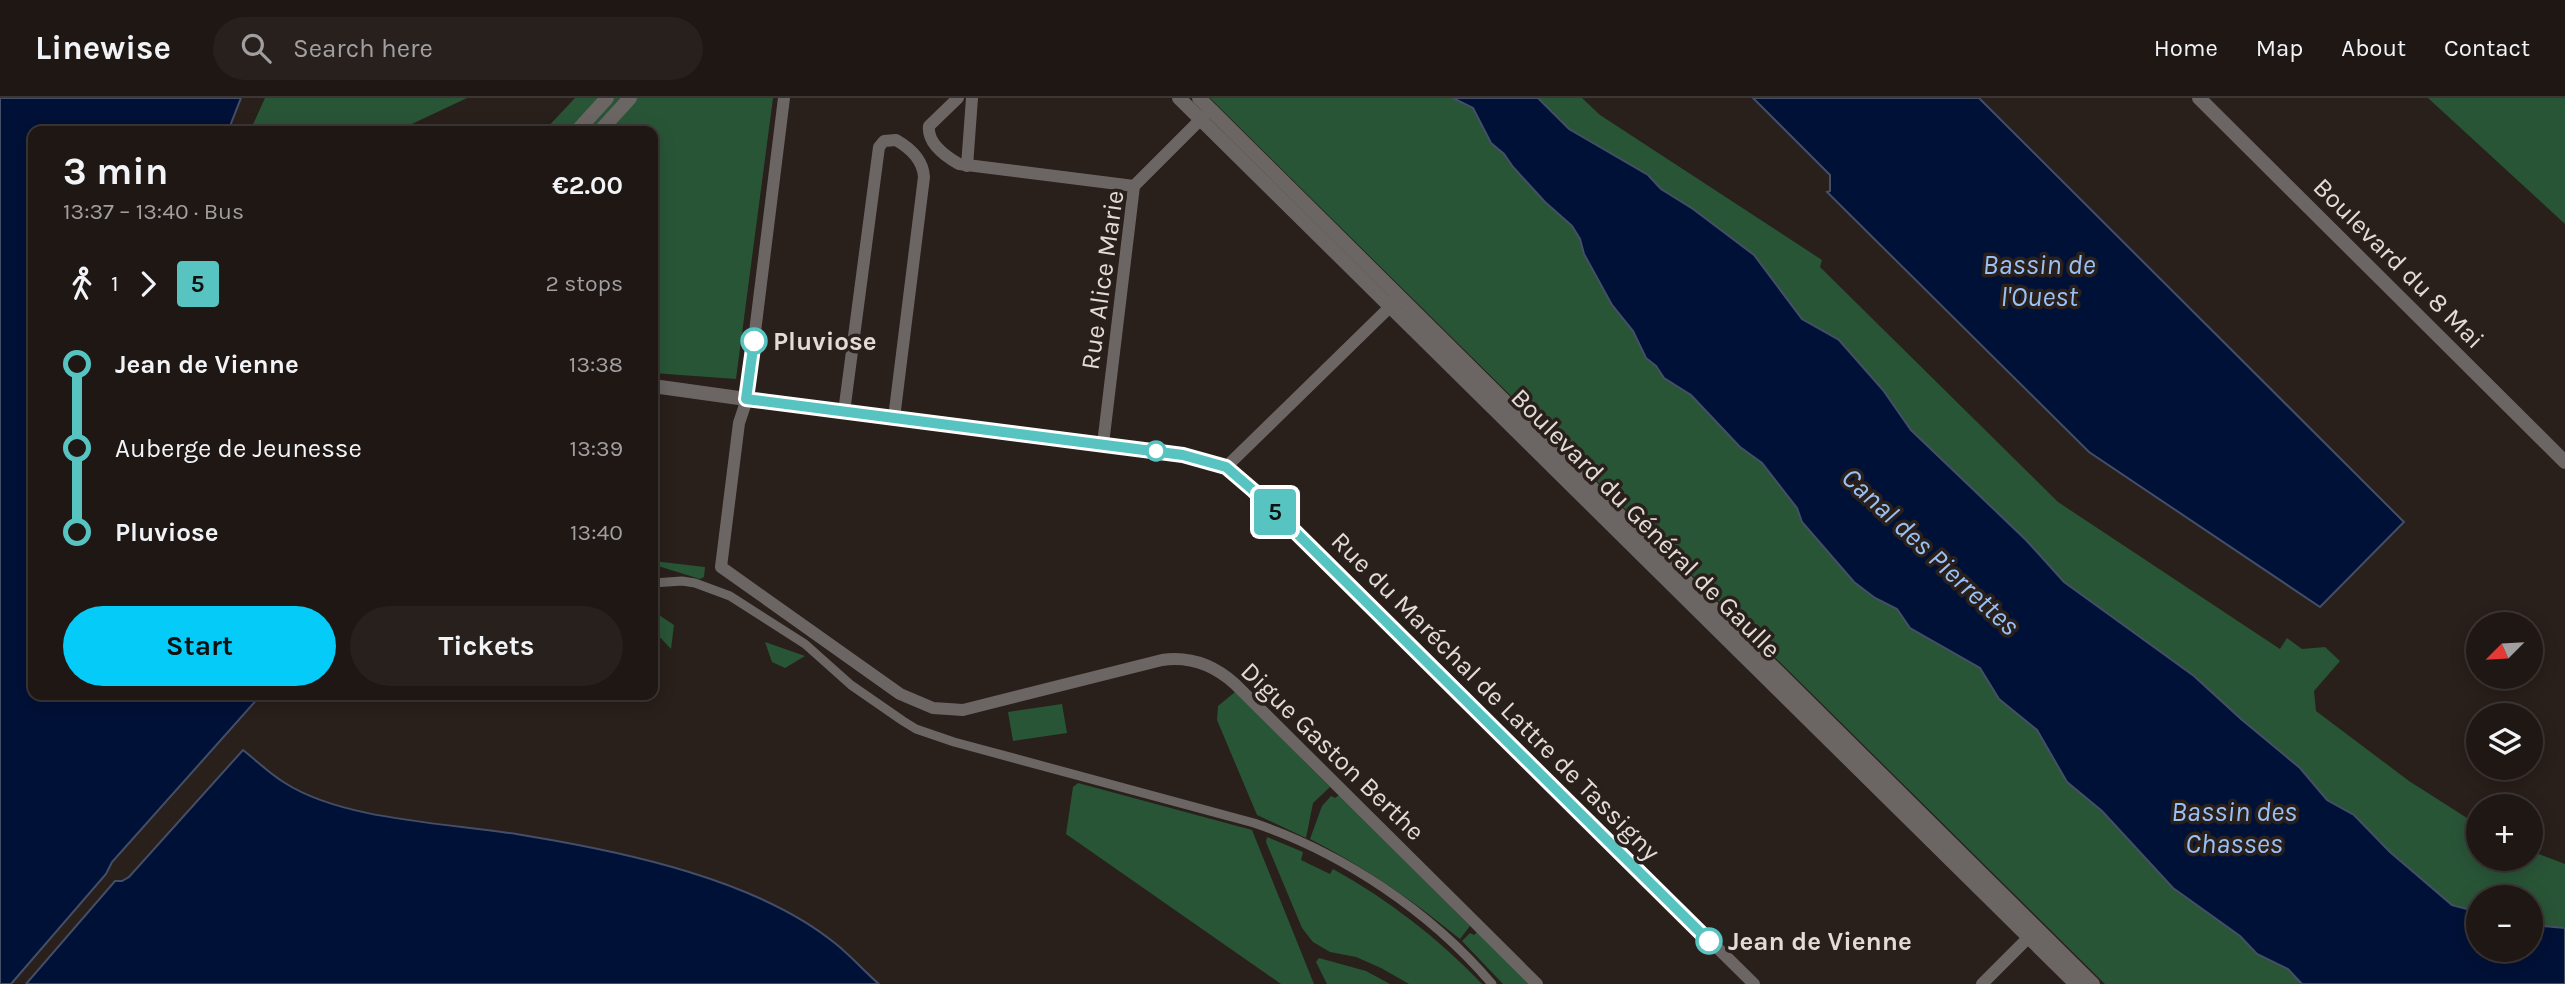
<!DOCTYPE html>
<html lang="en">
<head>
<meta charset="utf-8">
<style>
  :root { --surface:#1f1714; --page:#27201d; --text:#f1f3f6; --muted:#a19fa0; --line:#3c3634; --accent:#05cbf9 }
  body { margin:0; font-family:Karla,sans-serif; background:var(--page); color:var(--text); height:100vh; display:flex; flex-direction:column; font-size:26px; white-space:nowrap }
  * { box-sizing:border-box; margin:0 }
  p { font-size:23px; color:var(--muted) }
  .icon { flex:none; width:38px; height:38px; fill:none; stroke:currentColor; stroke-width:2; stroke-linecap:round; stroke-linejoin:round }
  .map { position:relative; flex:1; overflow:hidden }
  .panel { position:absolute; left:28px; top:28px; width:630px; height:574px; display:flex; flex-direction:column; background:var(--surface); border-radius:14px; box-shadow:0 4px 18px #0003,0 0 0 2px var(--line) }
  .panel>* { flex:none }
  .badge { padding:0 14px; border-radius:5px; font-size:24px; line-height:46px }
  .needle { width:46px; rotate:246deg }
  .buttons { position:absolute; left:2466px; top:514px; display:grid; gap:14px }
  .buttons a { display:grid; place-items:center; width:77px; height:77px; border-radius:50%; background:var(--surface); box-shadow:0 4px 18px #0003,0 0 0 2px var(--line); font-size:35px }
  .map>.badge { position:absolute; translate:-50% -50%; box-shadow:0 0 0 4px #fff }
  .legs { display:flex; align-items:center; gap:10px; height:77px; padding:0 35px; font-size:23px }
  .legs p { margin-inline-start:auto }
  .headline { display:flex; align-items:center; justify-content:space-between; height:119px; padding:0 35px }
  h1 { font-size:38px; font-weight:700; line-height:52px }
  .button { display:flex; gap:14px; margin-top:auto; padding:14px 35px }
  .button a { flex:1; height:80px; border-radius:42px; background:var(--accent); color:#111; font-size:28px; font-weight:700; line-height:80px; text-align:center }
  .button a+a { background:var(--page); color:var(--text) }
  ul { padding:0 35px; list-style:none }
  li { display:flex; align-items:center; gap:24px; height:84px; font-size:26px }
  li i { display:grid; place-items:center; width:10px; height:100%; margin:0 9px; background:currentColor }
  li i::after { content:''; width:18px; height:18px; margin:-9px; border:5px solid; border-radius:50%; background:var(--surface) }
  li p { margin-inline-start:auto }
  li:first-child i { background:linear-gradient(#0000 50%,currentColor 0) }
  li:last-child i { background:linear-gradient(currentColor 50%,#0000 0) }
  header { display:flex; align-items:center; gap:42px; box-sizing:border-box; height:98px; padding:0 35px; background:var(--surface); border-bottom:2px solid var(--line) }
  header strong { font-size:33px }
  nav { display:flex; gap:38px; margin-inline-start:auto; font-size:24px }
  .search { width:490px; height:63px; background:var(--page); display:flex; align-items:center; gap:18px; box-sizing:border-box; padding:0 24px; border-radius:38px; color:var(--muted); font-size:26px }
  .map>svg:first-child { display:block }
  .green { fill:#295537 }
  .water { fill:#001137; stroke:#444e67; stroke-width:2 }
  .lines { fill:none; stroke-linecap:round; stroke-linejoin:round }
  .pedestrian { stroke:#6b6664; stroke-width:9 }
  .minor { stroke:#6b6664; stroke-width:12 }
  .tertiary { stroke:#6b6664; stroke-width:14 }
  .line-1-casing { stroke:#fff; stroke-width:16 }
  .line-1 { stroke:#57c4c1; stroke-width:10 }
  .stop-1-dot { fill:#fff; stroke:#57c4c1; stroke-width:3.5 }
  .labels { text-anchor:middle; stroke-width:7; stroke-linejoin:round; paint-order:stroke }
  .street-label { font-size:26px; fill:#e2dbd8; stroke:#291f1b }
  .stop-label { font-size:26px; font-weight:bold; fill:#e2dbd8; stroke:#291f1b; text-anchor:start }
  .water-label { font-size:28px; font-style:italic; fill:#9ac1f7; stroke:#291f1b }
</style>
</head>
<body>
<header>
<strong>Linewise</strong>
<div class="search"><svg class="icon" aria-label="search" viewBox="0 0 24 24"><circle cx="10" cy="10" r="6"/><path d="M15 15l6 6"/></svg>Search here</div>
<nav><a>Home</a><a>Map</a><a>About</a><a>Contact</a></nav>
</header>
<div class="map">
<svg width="2565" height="886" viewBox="0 0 2565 886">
  <rect width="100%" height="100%" fill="#291f1b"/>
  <g class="green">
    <polygon points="265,0 467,0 397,33 250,33"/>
    <polygon points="575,0 773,0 736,281 653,275 653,33 544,33"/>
    <polygon points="1210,0 1453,0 1473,10 1491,45 1504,56 1513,69 1545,104 1572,128 1580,141 1584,156 1612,207 1633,233 1646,260 1656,268 1664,280 1691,297 1740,349 1762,365 1798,410 1802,424 1854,484 1875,500 1897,511 1910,530 1980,570 1999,601 2037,632 2067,684 2102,713 2173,790 2240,838 2257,856 2288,871 2302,886 2105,886"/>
    <polygon points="1538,0 1582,0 1600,17 1822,162 1820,169 2058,404 2280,551 2287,540 2302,551 2325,549 2340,563 2314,593 2316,613 2409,683 2478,727 2478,761 2530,761 2531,753 2565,766 2565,830 2531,827 2530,800 2478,800 2478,814 2452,807 2390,754 2354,717 2327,702 2300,670 2241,621 2194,578 2064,484 2026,442 1911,332 1883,292 1839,242 1802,221 1754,157 1693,111 1661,91 1648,77 1569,31"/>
    <polygon points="2428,0 2565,0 2565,126"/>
    <polygon points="653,463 705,469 704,479 700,481 658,468 653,470"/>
    <polygon points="659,517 674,527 671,551 654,533"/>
    <polygon points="765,544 805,558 785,570 772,564"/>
    <polygon points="1235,594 1330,689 1313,705 1306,740 1257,717 1217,622 1218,608"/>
    <polygon points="1062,606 1067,635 1013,643 1008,614"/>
    <polygon points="1078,685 1252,732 1314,886 1281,886 1066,736 1073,689"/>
    <path d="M1339,697L1470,828L1460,841C1412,802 1365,769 1310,741L1322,708L1331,698L1335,700Z"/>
    <path d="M1267,739L1303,754L1301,762L1330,776L1333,771C1389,802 1438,840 1482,886H1409L1381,870L1356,859L1330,854L1313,844L1302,830L1266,744Z"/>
    <polygon points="1477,834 1529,886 1503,886 1462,843 1470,835 1474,837"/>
    <polygon points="1319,860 1366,873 1390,886 1327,886 1316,864"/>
  </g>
  <g class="water">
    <polygon points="0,0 241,0 228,33 33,33 33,597 261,597 112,764 106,776 11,886 0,886"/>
    <polygon points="1453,0 1538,0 1569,31 1648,77 1661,91 1693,111 1754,157 1802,221 1839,242 1883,292 1911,332 2026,442 2064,484 2194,578 2241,621 2300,670 2327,702 2354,717 2390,754 2452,807 2478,814 2478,852 2530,852 2531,827 2565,830 2565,886 2302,886 2288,871 2257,856 2240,838 2173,790 2102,713 2067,684 2037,632 1999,601 1980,570 1910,530 1897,511 1875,500 1854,484 1802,424 1797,410 1762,365 1740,349 1691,297 1664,280 1656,268 1646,260 1633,233 1612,207 1584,156 1580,141 1572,128 1545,104 1513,69 1504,56 1491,45 1473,10"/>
    <polygon points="1753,0 1979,0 2404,424 2320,509 2089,354 1827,94 1830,93 1830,77"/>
    <path d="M243,652C257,663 270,676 285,685C346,724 456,725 528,738C625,754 758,782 836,846C851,858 864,873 879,886H26L115,783H122L129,779Z"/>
  </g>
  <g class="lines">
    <path class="pedestrian" d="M653,485L682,483L695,485L730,498L805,546L851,587L903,623L916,631L954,644L1254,725C1343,755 1431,814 1492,886"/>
    <g class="minor">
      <path d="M784,0L750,274L745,307L739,325L721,469L900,596L933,610L963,612L1162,562C1190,558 1214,567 1235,586L1537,886"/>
      <path d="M958,0L929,28C927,45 945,58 959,66L1134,88"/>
      <polyline points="967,68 972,0"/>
      <polyline points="746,301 1183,357 1226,369 1254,393 1754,886"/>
      <path d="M844,314L879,49L884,43L896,42C910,50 923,62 924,79L894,320"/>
      <polyline points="1103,346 1134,88 1207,15"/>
      <polyline points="1226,369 1396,203"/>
      <polyline points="1982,886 2034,834"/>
    </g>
    <g class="tertiary">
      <polyline points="1179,0 2076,886"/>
      <polyline points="1199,0 2093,886"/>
      <polyline points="2199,0 2565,364"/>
      <polyline points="577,33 607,0"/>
      <polyline points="600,33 630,0"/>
      <polyline points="653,288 746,301"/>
    </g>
  </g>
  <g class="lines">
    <g class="line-1-casing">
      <polyline id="line-1" points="754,243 746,301 1183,357 1226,369 1254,393 1709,843"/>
    </g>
    <use href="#line-1" class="line-1"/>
  </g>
  <g class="stop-1-dot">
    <circle cx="754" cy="243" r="12"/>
    <circle cx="1156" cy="353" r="9"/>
    <circle cx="1709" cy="843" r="12"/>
  </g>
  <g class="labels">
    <g class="street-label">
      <text transform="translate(2399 165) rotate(45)" y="9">Boulevard du 8 Mai</text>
      <text transform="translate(1102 182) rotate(-82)" y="9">Rue Alice Marie</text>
      <text transform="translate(1646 425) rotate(45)" y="9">Boulevard du Général de Gaulle</text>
      <text transform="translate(1496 598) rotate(45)" y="9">Rue du Maréchal de Lattre de Tassigny</text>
      <text transform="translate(1333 653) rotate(44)" y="9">Digue Gaston Berthe</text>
    </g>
    <g class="stop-label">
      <text x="773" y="252">Pluviose</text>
      <text x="1728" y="852">Jean de Vienne</text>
    </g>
    <g class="water-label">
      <text x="2039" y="176">Bassin de<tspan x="2039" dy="32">l'Ouest</tspan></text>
      <text transform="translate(1931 453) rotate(43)" y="10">Canal des Pierrettes</text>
      <text x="2234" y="723">Bassin des<tspan x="2234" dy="32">Chasses</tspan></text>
    </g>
  </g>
</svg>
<div class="buttons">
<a><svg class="needle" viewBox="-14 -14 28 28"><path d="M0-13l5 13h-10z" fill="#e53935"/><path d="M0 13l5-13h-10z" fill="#a19fa0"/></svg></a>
<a><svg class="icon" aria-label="layers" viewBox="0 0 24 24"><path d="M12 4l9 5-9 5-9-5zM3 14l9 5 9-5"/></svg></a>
<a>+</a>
<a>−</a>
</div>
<b class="badge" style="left:1275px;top:414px;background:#57c4c1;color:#111">5</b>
<section class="panel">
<div class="headline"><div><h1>3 min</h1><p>13:37 – 13:40 · Bus</p></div><b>€2.00</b></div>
<div class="legs"><svg class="icon" aria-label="walk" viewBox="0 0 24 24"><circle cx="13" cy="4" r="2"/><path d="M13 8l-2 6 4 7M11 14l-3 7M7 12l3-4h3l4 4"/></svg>1<svg class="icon" aria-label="forward" viewBox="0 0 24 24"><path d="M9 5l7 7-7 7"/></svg><b class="badge" style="background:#57c4c1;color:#111">5</b><p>2 stops</p></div>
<ul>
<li><i style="color:#57c4c1"></i><b>Jean de Vienne</b><p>13:38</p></li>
<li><i style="color:#57c4c1"></i><span>Auberge de Jeunesse</span><p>13:39</p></li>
<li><i style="color:#57c4c1"></i><b>Pluviose</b><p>13:40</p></li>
</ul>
<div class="button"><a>Start</a><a>Tickets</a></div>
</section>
</div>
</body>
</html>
